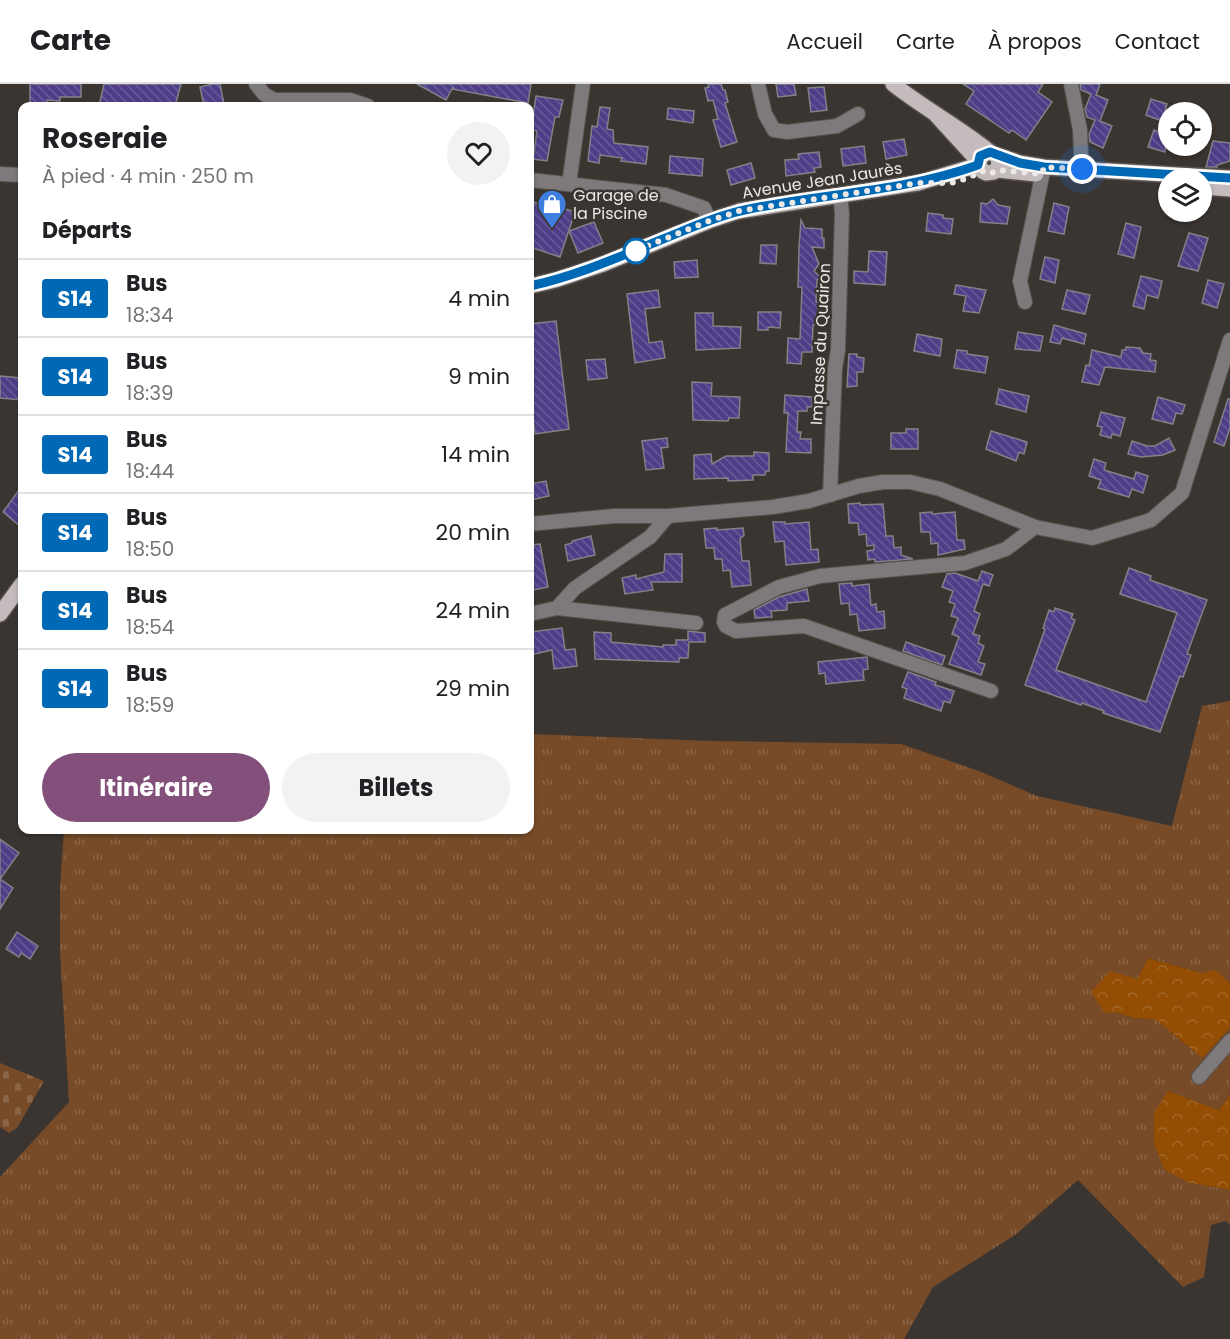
<!DOCTYPE html>
<html lang="fr">
<head>
<meta charset="utf-8">
<style>
  :root { --surface:#fff; --page:#f2f2f2; --text:#202124; --muted:#757577; --line:#e0e0e0; --accent:#834f7b }
  body { margin:0; font-family:Poppins,sans-serif; background:var(--page); color:var(--text); height:100vh; display:flex; flex-direction:column; font-size:22px; white-space:nowrap }
  * { box-sizing:border-box; margin:0 }
  p { font-size:20px; color:var(--muted) }
  .icon { flex:none; width:33px; height:33px; fill:none; stroke:currentColor; stroke-width:2; stroke-linecap:round; stroke-linejoin:round }
  .map { position:relative; flex:1; overflow:hidden }
  .drawer { position:absolute; left:18px; top:18px; width:516px; height:732px; display:flex; flex-direction:column; background:var(--surface); border-radius:12px; box-shadow:0 2px 4px #0004 }
  .drawer>* { flex:none }
  .badge { padding:0 12px; border-radius:4px; font-size:21px; line-height:39px }
  .tools { position:absolute; left:1158px; top:18px; display:grid; gap:12px }
  .tools a { display:grid; place-items:center; width:54px; height:54px; border-radius:50%; background:var(--surface); box-shadow:0 2px 4px #0004; font-size:30px }
  .you { position:absolute; width:30px; height:30px; margin:-15px; border:4px solid #fff; border-radius:50%; background:#1a73e8; box-shadow:0 0 0 9px #1a73e833 }
  .map>.badge { position:absolute; translate:-50% -50%; box-shadow:0 0 0 3px #fff }
  h2 { padding:0 24px; font-size:22px; line-height:54px }
  .round { display:grid; place-items:center; flex:none; width:63px; height:63px; border-radius:32px; background:var(--page) }
  .headline { display:flex; align-items:center; justify-content:space-between; height:102px; padding:0 24px }
  h1 { font-size:28px; font-weight:700; line-height:45px }
  .action { display:flex; gap:12px; margin-top:auto; padding:12px 24px }
  .action a { flex:1; height:69px; border-radius:36px; background:var(--accent); color:#fff; font-size:24px; font-weight:700; line-height:69px; text-align:center }
  .action a+a { background:var(--page); color:var(--text) }
  ul { padding:0; list-style:none }
  li { display:flex; align-items:center; gap:18px; height:78px; padding:0 24px; border-top:2px solid var(--line) }
  li div { flex:1 }
  li b { display:block; font-size:22px }
  li em { font-style:normal }
  li .badge { min-width:66px; font-weight:700; text-align:center }
  header { display:flex; align-items:center; gap:36px; box-sizing:border-box; height:84px; padding:0 30px; background:var(--surface); border-bottom:2px solid var(--line) }
  header strong { font-size:28px }
  nav { display:flex; gap:33px; margin-inline-start:auto; font-size:21px }
  .map>svg:first-child { display:block }
  .grass { fill:url(#grass-tufts) }
  .forest { fill:url(#forest-crowns) }
  .cemetery { fill:url(#cemetery-stones) }
  .building { fill:url(#building-back-hatch); stroke:#828188; stroke-width:1.5 }
  .lines { fill:none; stroke-linecap:round; stroke-linejoin:round }
  .minor-casing { stroke:#57524e; stroke-width:16 }
  .major-casing { stroke:#57524e; stroke-width:18 }
  .minor { stroke:#7e797a; stroke-width:14 }
  .major { stroke:#c4bbbc; stroke-width:15 }
  .line-casing { stroke:#fff; stroke-width:14 }
  .line { stroke:#0069b5; stroke-width:9 }
  .walk { stroke:#ebe8e5; stroke-width:6; stroke-dasharray:0 10.8 }
  .stop-dot { fill:#fff; stroke:#0069b5; stroke-width:3 }
  .labels { text-anchor:middle; stroke-width:5; stroke-linejoin:round; paint-order:stroke }
  .street-label { font-size:16px; fill:#ebe8e5; stroke:#3b3531 }
  .poi-label { font-size:16px; fill:#ebe8e5; stroke:#3b3531; text-anchor:start }
</style>
</head>
<body>
<header>
<strong>Carte</strong>
<nav><a>Accueil</a><a>Carte</a><a>À propos</a><a>Contact</a></nav>
</header>
<div class="map">
<svg width="1230" height="1255" viewBox="0 0 1230 1255">
  <defs>
    <pattern id="grass-tufts" width="24" height="20" patternUnits="userSpaceOnUse" patternTransform="scale(1.5)"><rect width="24" height="20" fill="#774b28"/><path d="M3 7l-1-3M5 7V3M7 7l1-3M15 17l-1-3M17 17v-4M19 17l1-3" fill="none" stroke="#8a6547"/></pattern>
    <pattern id="forest-crowns" width="20" height="18" patternUnits="userSpaceOnUse" patternTransform="scale(1.5)"><rect width="20" height="18" fill="#934e04"/><path d="M2 6a3 3 0 1 1 6 0M12 15a3 3 0 1 1 6 0" fill="none" stroke="#a26828"/></pattern>
    <pattern id="cemetery-stones" width="16" height="16" patternUnits="userSpaceOnUse" patternTransform="scale(1.5)"><rect width="16" height="16" fill="#774b28"/><path d="M2 7V4a2 2 0 0 1 4 0v3zM10 15v-3a2 2 0 0 1 4 0v3z" fill="#8a6547"/></pattern>
    <pattern id="building-back-hatch" width="6" height="6" patternUnits="userSpaceOnUse" patternTransform="scale(1.5)"><rect width="6" height="6" fill="#4f3e87"/><path d="M-1 5l2 2M0 0l6 6M5-1l2 2" fill="none" stroke="#685a98"/></pattern>
  </defs>
  <rect width="100%" height="100%" fill="#3b3531"/>
  <polygon class="grass" points="1230,617 1230,899 1215,887 1202,889 1148,874 1137,895 1116,928 1133,934 1156,936 1202,974 1230,944 1230,1011 1219,1026 1168,1007 1190,1099 1230,1106 1230,1141 1226,1137 1211,1141 1204,1193 1183,1203 1078,1096 1015,1151 933,1203 904,1255 0,1255 0,1093 69,1018 60,868 60,802 64,746 530,746 530,650 710,657 901,660 979,687 1037,712 1172,742 1202,622"/>
  <g class="forest">
    <polygon points="1148,874 1202,889 1215,886 1230,899 1230,944 1202,974 1156,936 1133,934 1116,928 1105,929 1091,908 1110,887 1137,895"/>
    <polygon points="1168,1007 1219,1026 1230,1011 1230,1106 1190,1099 1165,1086 1154,1060 1154,1029"/>
  </g>
  <polygon class="cemetery" points="0,979 44,997 17,1044 9,1049 0,1043"/>
  <g class="building">
    <polygon points="30,0 81,0 81,13 60,13 60,17 47,16 47,21 30,22"/>
    <polygon points="104,0 181,0 175,22 99,22"/>
    <polygon points="213,0 220,0 224,20 215,21 215,22 204,22 200,3"/>
    <polygon points="417,0 531,0 528,19 452,5 453,3 446,16"/>
    <polygon points="708,0 721,0 723,6 725,6 728,18 725,19 737,58 721,63 713,36 718,35 713,16 708,17 705,4 709,3"/>
    <polygon points="776,0 794,0 796,11 778,13"/>
    <polygon points="963,0 1043,0 1038,8 1052,18 1026,56 1012,46 1009,49 966,20 974,7"/>
    <polygon points="1080,0 1100,0 1096,11 1108,16 1100,37 1112,42 1103,64 1090,58 1089,50 1095,36 1087,33 1085,25 1091,10 1081,6"/>
    <polygon points="824,3 827,26 811,28 808,4"/>
    <polygon points="536,12 563,16 559,33 555,33 547,77 533,75 537,47 531,46"/>
    <polygon points="1151,15 1167,20 1162,37 1146,31"/>
    <polygon points="600,23 610,24 607,45 613,46 614,59 648,63 646,80 621,77 622,74 600,71 599,79 588,77 592,42 597,43"/>
    <polygon points="668,24 694,27 693,39 667,35"/>
    <polygon points="1154,46 1168,51 1165,68 1148,63"/>
    <polygon points="904,55 907,71 886,75 883,58"/>
    <polygon points="1213,57 1230,59 1230,77 1217,81 1217,83 1206,83"/>
    <polygon points="864,62 866,79 843,82 841,65"/>
    <polygon points="819,68 821,83 814,84 815,88 786,92 785,76 799,75 798,70"/>
    <polygon points="670,72 703,75 702,92 669,89"/>
    <polygon points="751,79 755,94 731,101 727,86"/>
    <polygon points="993,115 998,121 1010,123 1007,140 980,138 981,119 987,120"/>
    <polygon points="530,117 552,124 553,121 575,128 560,173 530,163"/>
    <polygon points="1054,119 1069,123 1064,150 1048,147"/>
    <polygon points="928,129 943,131 943,134 953,135 951,150 926,147"/>
    <polygon points="801,136 805,144 822,145 822,154 824,154 824,164 812,163 819,180 814,187 820,193 817,196 816,218 819,218 818,241 813,241 812,268 802,268 801,280 787,279 788,254 800,255 802,203 798,203 799,163"/>
    <polygon points="594,138 603,159 578,169 569,147"/>
    <polygon points="1126,139 1141,143 1134,174 1118,170"/>
    <polygon points="1189,149 1208,154 1198,187 1178,182"/>
    <polygon points="761,161 777,161 776,180 760,179"/>
    <polygon points="869,167 887,168 885,201 854,199 854,187 868,188"/>
    <polygon points="1045,173 1059,176 1055,199 1040,195"/>
    <polygon points="697,176 698,193 675,194 674,178"/>
    <polygon points="1141,192 1162,197 1158,214 1147,211 1144,225 1133,222"/>
    <polygon points="1208,196 1224,200 1217,224 1202,219"/>
    <polygon points="956,201 986,206 979,229 963,227 966,212 954,210"/>
    <polygon points="658,206 660,223 645,225 649,259 662,257 665,274 635,279 627,210"/>
    <polygon points="1067,206 1090,211 1085,230 1062,225"/>
    <polygon points="758,228 781,228 780,244 768,243 768,246 758,246"/>
    <polygon points="695,229 713,229 713,242 741,243 740,264 696,266"/>
    <polygon points="556,237 569,345 535,350 530,307 530,240"/>
    <polygon points="1054,241 1086,250 1084,260 1062,254 1060,260 1050,258"/>
    <polygon points="1018,248 1043,252 1040,267 1015,265"/>
    <polygon points="917,250 942,255 940,272 914,267"/>
    <polygon points="1126,263 1140,264 1143,269 1151,270 1150,276 1156,277 1155,288 1105,283 1099,301 1082,298 1086,281 1089,282 1092,266 1121,273 1122,266 1126,266"/>
    <polygon points="957,266 967,267 967,270 988,273 985,289 954,284"/>
    <polygon points="849,270 857,270 857,273 864,274 863,288 857,288 857,302 847,303"/>
    <polygon points="605,275 607,294 588,296 586,276"/>
    <polygon points="0,292 22,294 22,316 0,314"/>
    <polygon points="692,298 712,299 711,312 740,313 739,334 729,334 728,337 693,336"/>
    <polygon points="999,305 1029,312 1026,328 996,320"/>
    <polygon points="785,311 812,313 812,323 807,323 807,327 798,327 797,348 801,348 800,355 811,355 811,369 786,368 788,329 784,329"/>
    <polygon points="1158,313 1185,321 1182,330 1176,329 1173,340 1152,335"/>
    <polygon points="1228,315 1230,315 1230,344 1224,362 1214,358"/>
    <polygon points="1101,328 1125,334 1120,352 1112,350 1111,354 1100,351 1102,343 1097,342"/>
    <polygon points="906,345 918,345 918,365 891,365 891,349 906,349"/>
    <polygon points="991,347 1027,358 1024,370 1019,368 1016,377 986,365"/>
    <polygon points="667,354 668,363 661,364 664,384 646,386 642,357"/>
    <polygon points="1169,354 1175,366 1163,371 1141,373 1128,370 1132,357 1147,362 1155,362"/>
    <polygon points="754,368 769,369 769,387 766,387 765,391 753,391 753,396 728,397 728,394 694,395 694,371 711,370 712,380 726,372 754,372"/>
    <polygon points="1094,375 1106,379 1104,386 1134,395 1136,388 1148,392 1143,409 1132,405 1129,413 1098,404 1101,396 1089,392"/>
    <polygon points="546,397 549,412 530,416 530,400"/>
    <polygon points="22,402 22,444 3,428"/>
    <polygon points="860,419 860,421 883,420 886,452 893,452 894,464 901,463 901,471 913,475 875,478 875,475 868,476 867,467 874,466 874,461 867,462 866,450 859,451 858,439 849,439 848,420"/>
    <polygon points="932,428 932,430 955,428 957,456 964,456 965,465 938,471 938,459 931,460 930,448 921,448 920,429"/>
    <polygon points="773,438 785,438 785,440 809,438 811,466 818,465 819,478 786,481 784,457 775,458"/>
    <polygon points="717,444 717,446 743,444 744,451 740,455 742,477 749,477 751,501 732,503 730,486 723,487 722,475 715,475 714,464 706,464 704,445"/>
    <polygon points="591,452 595,471 568,477 565,461 572,459 572,457"/>
    <polygon points="540,460 548,503 533,506 530,489 530,461"/>
    <polygon points="665,470 682,470 682,498 651,498 653,506 625,510 622,494 636,491 636,495 664,488"/>
    <polygon points="1129,484 1151,492 1150,496 1207,516 1187,570 1191,571 1183,593 1180,592 1160,648 1103,629 1104,627 1082,619 1081,621 1025,601 1045,545 1043,544 1049,526 1054,528 1055,524 1073,530 1071,534 1075,536 1056,586 1146,618 1177,529 1120,510"/>
    <polygon points="982,487 993,491 989,502 983,500 974,527 980,530 973,550 980,552 978,559 984,562 978,578 985,580 981,591 949,580 959,553 952,550 958,534 951,532 955,520 949,518 953,507 942,503 947,490 955,489 978,497"/>
    <polygon points="852,499 852,502 869,500 871,521 876,520 877,528 884,527 885,544 859,547 857,530 850,531 849,519 841,520 839,500"/>
    <polygon points="807,505 809,517 787,519 787,526 771,527 772,533 755,534 754,526 779,513"/>
    <polygon points="562,544 565,566 575,565 577,582 554,585 552,566 530,571 530,548"/>
    <polygon points="688,547 705,549 705,558 689,558 688,574 679,574 679,578 595,575 594,548 611,549 611,558 663,563 663,561 676,561 676,556 688,556"/>
    <polygon points="906,558 945,572 942,581 903,567"/>
    <polygon points="867,573 868,585 863,586 864,596 826,600 825,589 819,590 818,578"/>
    <polygon points="908,588 936,598 935,601 954,607 950,619 944,617 941,627 904,614 907,605 902,603"/>
    <polygon points="0,755 19,769 0,795 13,804 0,825"/>
    <polygon points="17,848 38,862 30,875 21,869 19,873 6,865"/>
  </g>
  <g class="lines">
    <g class="minor-casing">
      <g id="minor">
        <polyline points="256,0 264,10 274,16 350,16 368,22"/>
        <polyline points="758,0 765,30 774,46 787,48 837,42 858,30"/>
        <polyline points="1071,0 1080,46 1082,92"/>
        <polyline points="0,90 22,91"/>
        <polyline points="530,96 666,111 704,124 709,137"/>
        <polyline points="569,100 583,0"/>
        <polyline points="1025,218 1020,197 1044,83"/>
        <polyline points="830,411 835,284 838,266 842,129 840,111"/>
        <polyline points="530,440 614,432 668,432 773,423 809,417 859,402 883,398 910,398 940,405 1035,443 1092,454 1151,436 1182,409 1230,256"/>
        <polyline points="557,524 696,539"/>
        <polyline points="530,530 557,524 575,504 650,453 668,432"/>
        <polyline points="991,607 804,542 736,547 726,542 724,538 725,531 779,503 820,492 965,479 1006,465 1035,443"/>
        <polyline points="1199,993 1230,957"/>
      </g>
    </g>
    <g class="major-casing">
      <g id="major">
        <path d="M893,0C925,25 959,43 990,68"/>
        <polyline points="936,31 978,77 982,87 986,89 994,88 999,82 998,73 990,68 985,69 978,77"/>
        <polyline points="994,70 1020,79 1044,83 1230,94"/>
        <polyline points="997,86 1036,90"/>
        <polyline points="1202,103 1230,105"/>
        <polyline points="530,202 556,196 601,181 709,137 739,127 918,99 978,81"/>
        <polyline points="0,530 22,500"/>
      </g>
    </g>
    <use href="#minor" class="minor"/>
    <use href="#major" class="major"/>
  </g>
  <g class="lines">
    <g class="line-casing">
      <path id="line" d="M530,202C576,192 619,173 663,155C688,145 714,133 740,127C820,109 900,109 978,81L980,72L990,68L1020,79L1044,83L1230,94"/>
    </g>
    <use href="#line" class="line"/>
    <polyline class="walk" points="636,167 632,168 709,137 739,127 918,99 951,99 968,94 982,87 990,90 997,86 1042,90 1044,83 1082,85"/>
  </g>
  <defs>
    <g id="shop-pin" transform="scale(1.5)"><path d="M0 17L-7.5 6A9.5 9.5 0 1 1 7.5 6Z" fill="#3f7fe0" stroke="#3b3531"/><path d="M-5-2.5h2.3a2.7 3.5 0 0 1 5.4 0H5L5.5 6h-11ZM-1.5-2.5h3a1.5 2.3 0 0 0-3 0Z" fill="#fff"/></g>
  </defs>
  <g fill-rule="evenodd">
    <use href="#shop-pin" x="552" y="120"/>
  </g>
  <circle class="stop-dot" cx="636" cy="167" r="12"/>
  <g class="labels">
    <g class="street-label">
      <text transform="translate(822 96) rotate(-9)" y="6">Avenue Jean Jaurès</text>
      <text transform="translate(820 260) rotate(-87)" y="6">Impasse du Quairon</text>
    </g>
    <g class="poi-label">
      <text x="573" y="117">Garage de<tspan x="573" dy="18">la Piscine</tspan></text>
    </g>
  </g>
</svg>
<div class="tools">
<a><svg class="icon" aria-label="locate" viewBox="0 0 24 24"><circle cx="12" cy="12" r="6"/><path d="M12 2v4M12 18v4M2 12h4M18 12h4"/></svg></a>
<a><svg class="icon" aria-label="layers" viewBox="0 0 24 24"><path d="M12 4l9 5-9 5-9-5zM3 14l9 5 9-5"/></svg></a>
</div>
<div class="you" style="left:1082px;top:85px"></div>
<section class="drawer">
<div class="headline"><div><h1>Roseraie</h1><p>À pied · 4 min · 250 m</p></div><a class="round"><svg class="icon" aria-label="heart" viewBox="0 0 24 24"><path d="M12 20l-8-8c-3-5 5-10 8-4 3-6 11-1 8 4z"/></svg></a></div>
<h2>Départs</h2>
<ul>
<li><span class="badge" style="background:#0069b5;color:#fff">S14</span><div><b>Bus</b><p>18:34</p></div><em>4 min</em></li>
<li><span class="badge" style="background:#0069b5;color:#fff">S14</span><div><b>Bus</b><p>18:39</p></div><em>9 min</em></li>
<li><span class="badge" style="background:#0069b5;color:#fff">S14</span><div><b>Bus</b><p>18:44</p></div><em>14 min</em></li>
<li><span class="badge" style="background:#0069b5;color:#fff">S14</span><div><b>Bus</b><p>18:50</p></div><em>20 min</em></li>
<li><span class="badge" style="background:#0069b5;color:#fff">S14</span><div><b>Bus</b><p>18:54</p></div><em>24 min</em></li>
<li><span class="badge" style="background:#0069b5;color:#fff">S14</span><div><b>Bus</b><p>18:59</p></div><em>29 min</em></li>
</ul>
<div class="action"><a>Itinéraire</a><a>Billets</a></div>
</section>
</div>
</body>
</html>
